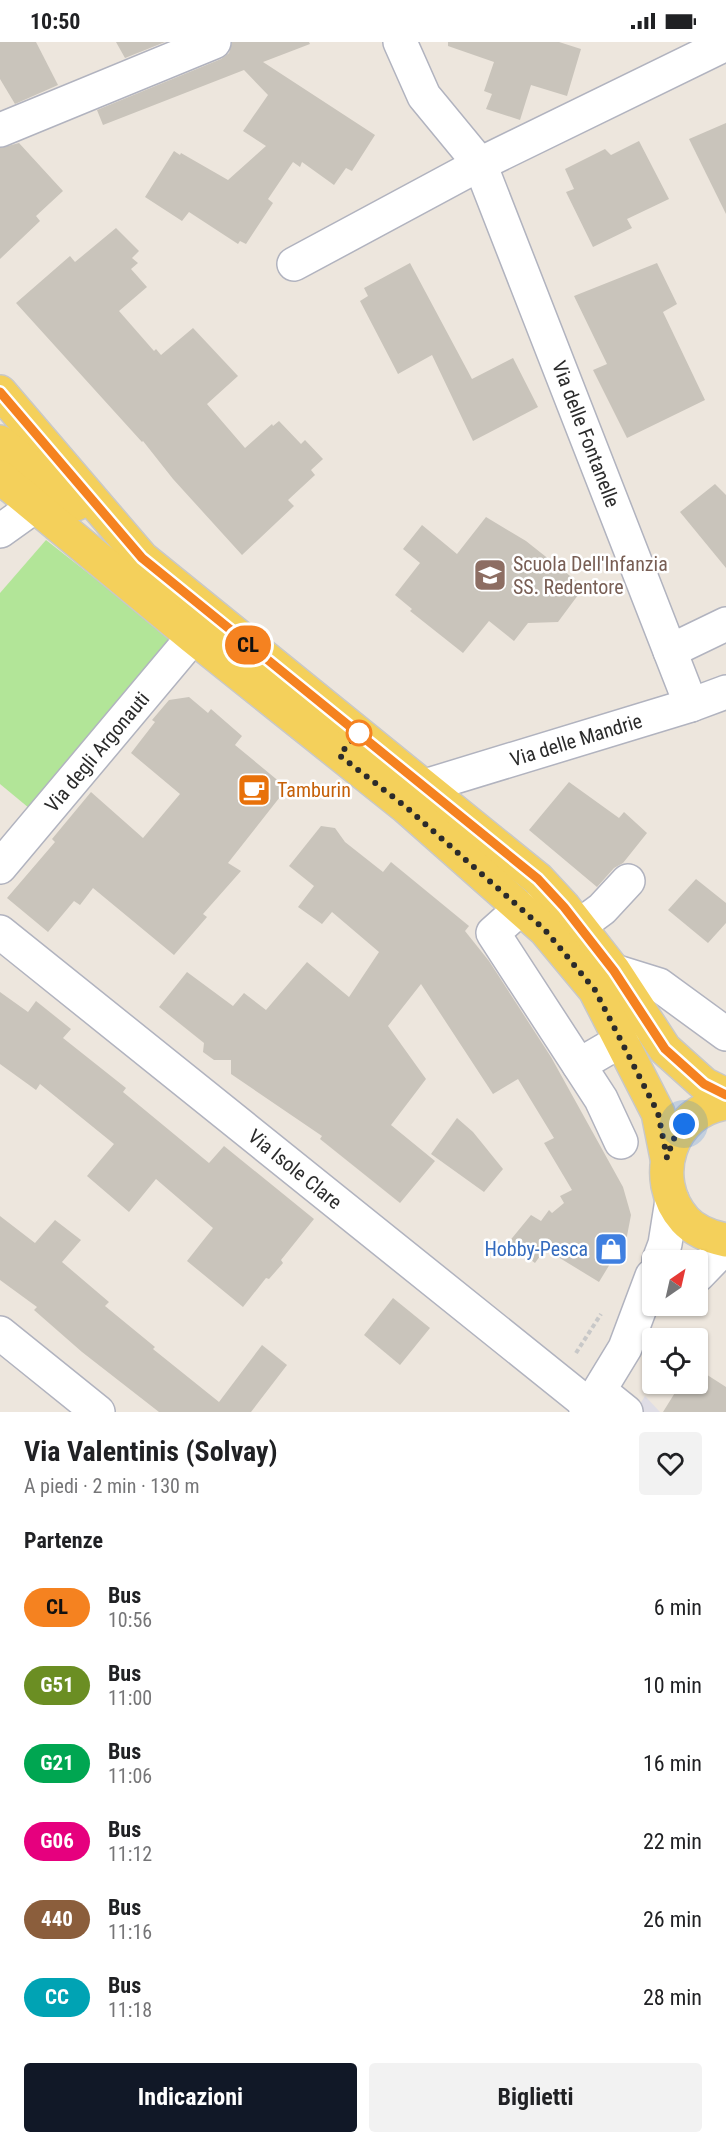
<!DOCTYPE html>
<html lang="it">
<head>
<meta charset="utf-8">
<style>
  :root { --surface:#fff; --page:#f2f2f2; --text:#202124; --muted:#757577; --accent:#111827 }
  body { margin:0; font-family:"Roboto Condensed",sans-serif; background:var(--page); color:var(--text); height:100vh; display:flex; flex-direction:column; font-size:22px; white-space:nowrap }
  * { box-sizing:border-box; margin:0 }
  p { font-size:20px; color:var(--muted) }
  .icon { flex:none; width:33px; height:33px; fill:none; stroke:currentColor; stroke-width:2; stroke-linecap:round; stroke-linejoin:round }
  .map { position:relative; height:1370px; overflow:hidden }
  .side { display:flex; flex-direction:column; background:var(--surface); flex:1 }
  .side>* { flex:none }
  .badge { padding:0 12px; border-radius:20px; font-size:21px; line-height:39px }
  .needle { width:39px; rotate:34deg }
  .tools { position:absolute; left:642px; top:1208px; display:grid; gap:12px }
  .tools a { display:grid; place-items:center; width:66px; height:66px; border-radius:6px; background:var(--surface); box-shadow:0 2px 4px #0004; font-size:30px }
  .you { position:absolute; width:30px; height:30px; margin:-15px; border:4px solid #fff; border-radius:50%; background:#1a73e8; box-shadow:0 0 0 9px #1a73e833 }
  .map>.badge { position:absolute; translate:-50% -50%; box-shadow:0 0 0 3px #fff }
  h2 { padding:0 24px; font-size:22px; line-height:54px }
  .round { display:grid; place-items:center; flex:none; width:63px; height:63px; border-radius:6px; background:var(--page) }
  .overview { display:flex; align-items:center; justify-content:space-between; height:102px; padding:0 24px }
  h1 { font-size:28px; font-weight:700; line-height:45px }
  .button { display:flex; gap:12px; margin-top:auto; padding:12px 24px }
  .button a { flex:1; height:69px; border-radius:6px; background:var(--accent); color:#fff; font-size:24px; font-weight:700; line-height:69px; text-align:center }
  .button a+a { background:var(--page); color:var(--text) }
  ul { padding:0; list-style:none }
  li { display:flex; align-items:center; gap:18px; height:78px; padding:0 24px }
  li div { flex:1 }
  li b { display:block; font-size:22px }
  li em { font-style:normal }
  li .badge { min-width:66px; font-weight:700; text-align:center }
  .status { display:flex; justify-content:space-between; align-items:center; height:42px; padding:0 30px; background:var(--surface); direction:ltr }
  .status svg { height:16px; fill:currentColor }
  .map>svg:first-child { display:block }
  .industrial { fill:#dfdde5 }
  .green { fill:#b2e598 }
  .building { fill:#c9c4bb }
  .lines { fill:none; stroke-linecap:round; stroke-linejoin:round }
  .minor-casing { stroke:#b1b3bf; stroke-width:36 }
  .major-casing { stroke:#c8c8c8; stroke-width:36 }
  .path { stroke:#c8c8c8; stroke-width:4; stroke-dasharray:4.5 3; stroke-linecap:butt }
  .minor { stroke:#fff; stroke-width:33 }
  .major { stroke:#f4d05b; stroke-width:33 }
  .line-casing { stroke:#fff; stroke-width:14 }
  .line { stroke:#f58220; stroke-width:9 }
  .walk { stroke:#2b2b2b; stroke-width:6; stroke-dasharray:0 10.8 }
  .stop-dot { fill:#fff; stroke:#f58220; stroke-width:3 }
  .labels { text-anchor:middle; stroke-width:5; stroke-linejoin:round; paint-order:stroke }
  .street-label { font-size:20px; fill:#2b2b2b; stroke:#fff }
  .education-label { font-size:20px; fill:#785e54; stroke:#fff; text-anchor:start }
  .food-label { font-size:20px; fill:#c56008; stroke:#fff; text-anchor:start }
  .shop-label { font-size:20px; fill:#366cbe; stroke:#fff; text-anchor:end }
</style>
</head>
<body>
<div class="status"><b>10:50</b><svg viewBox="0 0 49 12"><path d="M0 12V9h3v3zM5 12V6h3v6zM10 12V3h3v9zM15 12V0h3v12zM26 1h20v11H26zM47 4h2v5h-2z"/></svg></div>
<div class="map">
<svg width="726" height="1370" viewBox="0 0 726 1370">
  <rect width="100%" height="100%" fill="#ede6dd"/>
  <polygon class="industrial" points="645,1354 660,1370 635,1370"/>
  <polygon class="green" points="46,498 176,600 29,766 0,742 0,551"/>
  <g class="building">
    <polygon points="0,0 36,0 58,43 15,62 0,37"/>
    <polygon points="116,0 165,0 125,16"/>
    <polygon points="232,0 309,0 310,2 263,20 375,93 352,129 346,126 334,143 302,120 300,125 293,120 268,157 273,161 246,202 240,199 238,202 189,170 182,179 145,155 174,109 180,113 181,111 228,138 266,104 243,89 268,53 244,28 103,83 97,68 221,17 229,11"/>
    <polygon points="448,0 559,0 581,7 567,54 531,43 520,78 486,67 492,52 484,49 494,20 448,4"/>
    <polygon points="726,81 726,172 689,97"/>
    <polygon points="639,99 669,157 627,177 632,186 593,205 566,150 574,147 565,127 605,107 611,113"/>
    <polygon points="19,101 63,149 36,174 40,179 0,217 0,106"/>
    <polygon points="116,186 139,209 132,216 138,221 131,227 147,245 119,269 154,309 156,307 161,313 193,286 238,334 207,362 245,406 272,382 273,384 279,379 301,402 305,398 323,417 311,428 315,433 288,458 294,464 242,513 173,437 143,399 142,400 16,261 70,214 75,220"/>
    <polygon points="410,221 472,337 513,316 538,365 473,399 432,313 398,332 360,259 368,254 364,246"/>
    <polygon points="657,221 677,262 663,270 705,358 627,396 593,328 607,322 574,254"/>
    <polygon points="715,442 726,453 726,526 680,470"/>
    <polygon points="486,475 526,499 584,545 558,580 528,581 514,599 489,579 463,611 410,569 412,567 395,553 420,521 403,507 422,483 457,512"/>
    <polygon points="189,655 208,671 211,667 242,694 235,703 287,746 228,821 241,829 203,872 207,875 174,913 93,846 80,863 74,859 48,890 7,856 55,800 52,797 91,750 143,796 180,752 131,711 155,680 152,678 169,658"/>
    <polygon points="569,740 619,776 624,770 647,791 623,821 614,826 597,845 529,788"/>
    <polygon points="321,784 335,786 345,800 383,830 391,820 469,884 465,889 489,919 551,1015 623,1145 631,1173 627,1194 599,1240 545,1207 535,1221 508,1201 531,1173 541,1179 549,1168 552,1171 564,1161 560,1154 572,1148 544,1101 554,1096 518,1037 493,1052 421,942 388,984 426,1037 391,1083 435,1119 400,1161 320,1097 322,1094 231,1032 231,1018 214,1018 203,1010 204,1001 159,965 187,930 233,964 244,951 266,968 307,920 349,955 379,910 332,870 322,882 298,865 314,844 289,824"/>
    <polygon points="696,837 726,861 726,881 708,901 668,868"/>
    <polygon points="0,950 28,970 36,959 71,987 63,996 126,1046 123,1050 209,1121 224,1104 314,1177 281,1218 283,1221 269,1237 266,1236 243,1265 187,1219 213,1186 156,1137 129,1170 87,1134 114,1102 40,1042 36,1048 0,1022"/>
    <polygon points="457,1076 473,1090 503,1127 484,1150 431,1112"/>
    <polygon points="0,1174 35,1201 55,1178 81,1198 62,1220 109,1260 105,1264 155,1305 153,1307 219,1360 262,1303 287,1323 251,1370 159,1370 82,1310 34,1268 37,1265 0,1238"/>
    <polygon points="393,1256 430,1286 400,1323 364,1293"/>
    <polygon points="698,1327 726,1345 726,1370 663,1370 681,1341 698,1341"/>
  </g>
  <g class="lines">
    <g class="minor-casing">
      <g id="minor">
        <polyline points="400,0 424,54 480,122 691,663"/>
        <polyline points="0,88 214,0"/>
        <polyline points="294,222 480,122 726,2"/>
        <polyline points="0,489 35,464"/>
        <polyline points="670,609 726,582"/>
        <polyline points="425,744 691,663 726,650"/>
        <polyline points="0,825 193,595"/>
        <polyline points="521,866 493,891 601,1057 621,1100"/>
        <polyline points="579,884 602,867 628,839"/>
        <polyline points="0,890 590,1364"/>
        <polyline points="614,929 659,943 726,992"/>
        <polyline points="579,1023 622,998"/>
        <polyline points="659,1218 665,1202 672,1158"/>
        <polyline points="698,1233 726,1204"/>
        <polyline points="0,1291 98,1370"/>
        <polyline points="600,1349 626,1370"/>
        <polyline points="586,1370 625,1306 652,1234"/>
      </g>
    </g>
    <g class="major-casing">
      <g id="major">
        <polyline points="0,350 142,516 538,837 564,865 614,929 665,1007 704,1042 726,1053"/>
        <polyline points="0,400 76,462"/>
        <polyline points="0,435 193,595 406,765 545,888 595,948 658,1071 667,1116"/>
        <path d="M726,1061C670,1069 648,1137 685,1178C696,1190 711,1195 726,1198"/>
      </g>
    </g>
    <polyline class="path" points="576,1311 601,1272"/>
    <use href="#minor" class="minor"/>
    <use href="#major" class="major"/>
  </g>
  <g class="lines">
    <g class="line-casing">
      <polyline id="line" points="0,350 142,516 538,837 564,865 614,929 665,1007 704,1042 726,1053"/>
    </g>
    <use href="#line" class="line"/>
    <polyline class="walk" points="359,691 339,713 406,765 545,888 595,948 658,1071 667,1116 673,1098 684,1082"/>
  </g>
  <defs>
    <g id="school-square" transform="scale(1.725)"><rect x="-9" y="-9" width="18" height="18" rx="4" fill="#8d6e63" stroke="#fff"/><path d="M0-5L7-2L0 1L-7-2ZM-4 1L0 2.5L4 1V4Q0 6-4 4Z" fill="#fff"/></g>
    <g id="cafe-square" transform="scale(1.725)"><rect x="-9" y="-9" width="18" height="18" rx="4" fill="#e8710a" stroke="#fff"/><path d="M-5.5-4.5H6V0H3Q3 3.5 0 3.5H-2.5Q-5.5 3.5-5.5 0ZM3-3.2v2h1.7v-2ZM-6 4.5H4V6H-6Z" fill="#fff"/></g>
    <g id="shop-square" transform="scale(1.725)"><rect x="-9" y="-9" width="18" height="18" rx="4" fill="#3f7fe0" stroke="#fff"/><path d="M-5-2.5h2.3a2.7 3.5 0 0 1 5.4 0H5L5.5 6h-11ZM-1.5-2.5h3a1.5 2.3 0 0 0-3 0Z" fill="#fff"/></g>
  </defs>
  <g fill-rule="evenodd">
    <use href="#school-square" x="490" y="533"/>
    <use href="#cafe-square" x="254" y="748"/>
    <use href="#shop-square" x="611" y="1207"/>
  </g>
  <circle class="stop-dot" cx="359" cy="691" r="12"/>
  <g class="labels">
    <g class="street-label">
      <text transform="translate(586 392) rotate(69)" y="7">Via delle Fontanelle</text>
      <text transform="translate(576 698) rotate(-17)" y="7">Via delle Mandrie</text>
      <text transform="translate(97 710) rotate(-50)" y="7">Via degli Argonauti</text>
      <text transform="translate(295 1127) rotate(39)" y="7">Via Isole Clare</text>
    </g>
    <g class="education-label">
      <text x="513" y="529">Scuola Dell'Infanzia<tspan x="513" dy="23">SS. Redentore</tspan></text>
    </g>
    <g class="food-label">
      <text x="277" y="755">Tamburin</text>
    </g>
    <g class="shop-label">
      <text x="588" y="1214">Hobby-Pesca</text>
    </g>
  </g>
</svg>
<div class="tools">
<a><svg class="needle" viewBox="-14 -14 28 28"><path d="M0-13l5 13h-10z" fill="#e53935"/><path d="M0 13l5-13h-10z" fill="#757577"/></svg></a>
<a><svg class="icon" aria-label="locate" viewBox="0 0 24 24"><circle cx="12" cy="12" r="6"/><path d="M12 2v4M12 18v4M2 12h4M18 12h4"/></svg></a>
</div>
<div class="you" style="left:684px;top:1082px"></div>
<b class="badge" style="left:248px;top:603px;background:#f58220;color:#111">CL</b>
</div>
<section class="side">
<div class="overview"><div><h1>Via Valentinis (Solvay)</h1><p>A piedi · 2 min · 130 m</p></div><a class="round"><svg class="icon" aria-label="heart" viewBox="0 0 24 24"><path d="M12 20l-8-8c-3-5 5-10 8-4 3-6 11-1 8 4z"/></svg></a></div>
<h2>Partenze</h2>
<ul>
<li><span class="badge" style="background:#f58220;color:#111">CL</span><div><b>Bus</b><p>10:56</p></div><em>6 min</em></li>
<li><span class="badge" style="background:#6b8e23;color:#fff">G51</span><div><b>Bus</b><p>11:00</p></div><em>10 min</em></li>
<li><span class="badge" style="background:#00a651;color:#fff">G21</span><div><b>Bus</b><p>11:06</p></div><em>16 min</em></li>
<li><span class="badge" style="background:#e6007e;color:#fff">G06</span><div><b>Bus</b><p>11:12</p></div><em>22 min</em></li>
<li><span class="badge" style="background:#8b5e3c;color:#fff">440</span><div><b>Bus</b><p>11:16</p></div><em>26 min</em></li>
<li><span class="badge" style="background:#00a3b4;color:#fff">CC</span><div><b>Bus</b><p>11:18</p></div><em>28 min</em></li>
</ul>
<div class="button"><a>Indicazioni</a><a>Biglietti</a></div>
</section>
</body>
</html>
